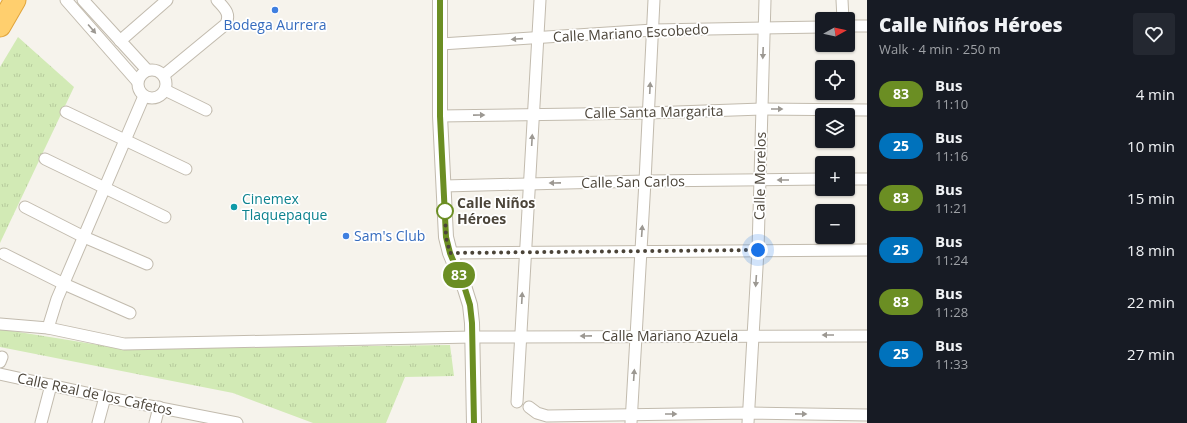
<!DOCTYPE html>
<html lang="en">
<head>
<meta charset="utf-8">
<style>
  :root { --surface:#171b24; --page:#242831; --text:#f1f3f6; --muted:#9ea1a6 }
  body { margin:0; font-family:"Open Sans",sans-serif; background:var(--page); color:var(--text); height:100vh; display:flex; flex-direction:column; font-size:15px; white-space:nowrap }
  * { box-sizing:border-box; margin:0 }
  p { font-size:13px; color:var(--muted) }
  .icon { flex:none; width:22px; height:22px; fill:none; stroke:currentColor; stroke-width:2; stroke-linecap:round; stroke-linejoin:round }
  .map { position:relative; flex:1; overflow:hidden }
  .drawer { display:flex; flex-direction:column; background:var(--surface); width:320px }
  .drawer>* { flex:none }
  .badge { padding:0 8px; border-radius:13px; font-size:14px; line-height:26px }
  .needle { width:26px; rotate:82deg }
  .fabs { position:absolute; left:815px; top:12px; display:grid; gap:8px }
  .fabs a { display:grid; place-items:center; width:40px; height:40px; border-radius:4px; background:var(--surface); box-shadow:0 1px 3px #0004; font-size:20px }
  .you { position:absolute; width:20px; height:20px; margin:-10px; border:3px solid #fff; border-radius:50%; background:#1a73e8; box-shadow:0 0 0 6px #1a73e833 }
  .map>.badge { position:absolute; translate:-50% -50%; box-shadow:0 0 0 2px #fff }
  .round { display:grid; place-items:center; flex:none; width:42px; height:42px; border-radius:4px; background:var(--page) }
  .summary { display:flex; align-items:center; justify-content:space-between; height:68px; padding:0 12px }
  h1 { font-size:19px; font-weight:800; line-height:30px }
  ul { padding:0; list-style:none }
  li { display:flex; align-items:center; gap:12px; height:52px; padding:0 12px }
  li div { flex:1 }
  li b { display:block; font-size:15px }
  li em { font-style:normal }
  li .badge { min-width:44px; font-weight:700; text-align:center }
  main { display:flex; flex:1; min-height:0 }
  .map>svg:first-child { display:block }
  .grass { fill:url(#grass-tufts) }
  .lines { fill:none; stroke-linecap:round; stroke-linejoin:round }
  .minor-casing { stroke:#c2bbae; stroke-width:13 }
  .tertiary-casing { stroke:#c2bbae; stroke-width:16 }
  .motorway-casing { stroke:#e0a43c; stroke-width:23 }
  .minor { stroke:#fff; stroke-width:11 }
  .tertiary { stroke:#fff; stroke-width:14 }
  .motorway { stroke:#ffcf6e; stroke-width:21 }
  .oneway { fill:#9c9892 }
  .line-casing { stroke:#fff; stroke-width:9 }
  .line { stroke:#6b8e23; stroke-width:6 }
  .walk { stroke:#4b4439; stroke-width:4; stroke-dasharray:0 7.2 }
  .shop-dot { fill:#3f7fe0; stroke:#fff; stroke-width:1.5 }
  .culture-dot { fill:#0f9aa8; stroke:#fff; stroke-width:1.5 }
  .stop-dot { fill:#fff; stroke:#6b8e23; stroke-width:2 }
  .labels { text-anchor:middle; stroke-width:3.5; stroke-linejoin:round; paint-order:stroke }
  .shop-label { font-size:14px; fill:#366cbe; stroke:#fff }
  .street-label { font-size:14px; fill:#4b4439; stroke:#fff }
  .culture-label { font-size:14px; fill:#0d838f; stroke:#fff; text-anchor:start }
  .stop-label { font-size:14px; font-weight:bold; fill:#4b4439; stroke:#fff; text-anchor:start }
</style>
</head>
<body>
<main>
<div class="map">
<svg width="867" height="423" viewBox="0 0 867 423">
  <defs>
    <pattern id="grass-tufts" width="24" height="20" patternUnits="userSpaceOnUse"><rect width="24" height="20" fill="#d2eab5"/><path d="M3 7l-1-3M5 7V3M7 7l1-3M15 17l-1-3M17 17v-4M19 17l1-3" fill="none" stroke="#b6ca9c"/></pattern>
  </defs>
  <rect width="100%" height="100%" fill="#f6f3ec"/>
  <g class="grass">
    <polygon points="18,37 74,87 0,243 0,67"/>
    <polygon points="0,329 124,349 450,345 454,376 405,377 386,423 313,423 233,393 0,347"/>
  </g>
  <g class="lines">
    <g class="minor-casing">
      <g id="minor">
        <polyline points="66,0 137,81"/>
        <polyline points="83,0 147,70"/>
        <polyline points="842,0 843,19"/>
        <polyline points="848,26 867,26"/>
        <polyline points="120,41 167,0"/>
        <polyline points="441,44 653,30 822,27"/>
        <circle cx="152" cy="84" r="14"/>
        <path d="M164,75L226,24C231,13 224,8 217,0"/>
        <polyline points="165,90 206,110"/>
        <polyline points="66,112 186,169"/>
        <polyline points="440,116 648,113 762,109 867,110"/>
        <polyline points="45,159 165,217"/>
        <polyline points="848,179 867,179"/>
        <polyline points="444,186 645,181 822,179"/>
        <polyline points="25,207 84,237 147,264"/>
        <polyline points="450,253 867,250"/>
        <polyline points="4,254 64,284 130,313"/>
        <polyline points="0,324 48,328 57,299 144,96"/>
        <polyline points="48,328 124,344 472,337 867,336"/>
        <polyline points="0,362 2,357"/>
        <polyline points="0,374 105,397 237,423"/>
        <polyline points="517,402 540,0"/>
        <polyline points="529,407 537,413 547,416 748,413 867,415"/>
        <polyline points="41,423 51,385"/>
        <polyline points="98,423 105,397"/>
        <polyline points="155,423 159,407"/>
        <polyline points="631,423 645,181 654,0"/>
        <polyline points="748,423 758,250 765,0"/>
      </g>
    </g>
    <g class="tertiary-casing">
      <polyline id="tertiary" points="440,0 440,116 446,237 450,253 465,289 470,305 472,323 474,423"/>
    </g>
    <g class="motorway-casing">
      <polyline id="motorway" points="0,26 15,0"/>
    </g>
    <use href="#minor" class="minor"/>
    <use href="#tertiary" class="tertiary"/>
    <use href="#motorway" class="motorway"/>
  </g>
  <defs><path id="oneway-solid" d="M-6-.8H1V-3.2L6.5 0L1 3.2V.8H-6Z"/></defs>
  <g class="oneway">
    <use href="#oneway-solid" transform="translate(92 29) rotate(49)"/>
    <use href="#oneway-solid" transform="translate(517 39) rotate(176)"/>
    <use href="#oneway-solid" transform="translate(763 53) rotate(92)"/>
    <use href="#oneway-solid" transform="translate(650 88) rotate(-87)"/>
    <use href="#oneway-solid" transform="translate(777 109)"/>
    <use href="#oneway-solid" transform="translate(479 115) rotate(-1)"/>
    <use href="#oneway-solid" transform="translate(532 140) rotate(-87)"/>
    <use href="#oneway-solid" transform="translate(783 180) rotate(180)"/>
    <use href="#oneway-solid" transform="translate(555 183) rotate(179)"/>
    <use href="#oneway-solid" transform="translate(642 231) rotate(-86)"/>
    <use href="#oneway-solid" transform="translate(756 281) rotate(94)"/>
    <use href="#oneway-solid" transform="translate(522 298) rotate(-87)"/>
    <use href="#oneway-solid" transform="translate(828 335) rotate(-180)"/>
    <use href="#oneway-solid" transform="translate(586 336) rotate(179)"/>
    <use href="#oneway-solid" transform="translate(634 375) rotate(-86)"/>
    <use href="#oneway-solid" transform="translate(671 414)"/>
    <use href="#oneway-solid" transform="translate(801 414) rotate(1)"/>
  </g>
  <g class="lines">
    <g class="line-casing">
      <polyline id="line" points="440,0 440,116 446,237 450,253 465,289 470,305 472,323 474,423"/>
    </g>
    <use href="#line" class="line"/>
    <polyline class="walk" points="445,211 446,237 450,253 758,250"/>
  </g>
  <g class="shop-dot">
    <circle cx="275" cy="10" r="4"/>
    <circle cx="346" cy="236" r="4"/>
  </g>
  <circle class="culture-dot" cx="234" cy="207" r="4"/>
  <circle class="stop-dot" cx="445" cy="211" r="8"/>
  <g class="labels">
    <g class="shop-label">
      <text x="275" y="30">Bodega Aurrera</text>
      <text x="354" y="241" text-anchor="start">Sam's Club</text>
    </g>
    <g class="street-label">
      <text transform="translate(631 33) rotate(-3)" y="5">Calle Mariano Escobedo</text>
      <text transform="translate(654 112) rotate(-1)" y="5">Calle Santa Margarita</text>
      <text transform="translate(760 176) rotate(-89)" y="5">Calle Morelos</text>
      <text transform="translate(633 182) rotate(-1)" y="5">Calle San Carlos</text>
      <text x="670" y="341">Calle Mariano Azuela</text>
      <text transform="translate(95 394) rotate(12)" y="5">Calle Real de los Cafetos</text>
    </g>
    <g class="culture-label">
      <text x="242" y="204">Cinemex<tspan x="242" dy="16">Tlaquepaque</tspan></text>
    </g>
    <g class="stop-label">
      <text x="457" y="208">Calle Niños<tspan x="457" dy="16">Héroes</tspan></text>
    </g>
  </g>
</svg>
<div class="fabs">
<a><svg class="needle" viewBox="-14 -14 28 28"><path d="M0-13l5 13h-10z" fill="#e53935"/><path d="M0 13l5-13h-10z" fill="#9ea1a6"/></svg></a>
<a><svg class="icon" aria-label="locate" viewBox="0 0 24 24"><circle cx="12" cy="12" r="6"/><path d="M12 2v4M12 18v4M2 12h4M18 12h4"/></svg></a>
<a><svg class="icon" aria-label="layers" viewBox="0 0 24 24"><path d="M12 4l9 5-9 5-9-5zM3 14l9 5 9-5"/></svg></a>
<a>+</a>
<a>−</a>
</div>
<div class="you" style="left:758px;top:250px"></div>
<b class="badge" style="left:459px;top:275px;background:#6b8e23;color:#fff">83</b>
</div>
<section class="drawer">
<div class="summary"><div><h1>Calle Niños Héroes</h1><p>Walk · 4 min · 250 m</p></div><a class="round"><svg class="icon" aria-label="heart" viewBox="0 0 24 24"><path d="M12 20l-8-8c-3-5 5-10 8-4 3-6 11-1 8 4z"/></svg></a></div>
<ul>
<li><span class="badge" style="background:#6b8e23;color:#fff">83</span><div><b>Bus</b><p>11:10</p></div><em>4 min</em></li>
<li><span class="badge" style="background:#0072bc;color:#fff">25</span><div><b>Bus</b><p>11:16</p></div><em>10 min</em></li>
<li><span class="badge" style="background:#6b8e23;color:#fff">83</span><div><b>Bus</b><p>11:21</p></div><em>15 min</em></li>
<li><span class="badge" style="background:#0072bc;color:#fff">25</span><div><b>Bus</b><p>11:24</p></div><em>18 min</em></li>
<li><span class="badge" style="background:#6b8e23;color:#fff">83</span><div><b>Bus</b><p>11:28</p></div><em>22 min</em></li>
<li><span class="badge" style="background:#0072bc;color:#fff">25</span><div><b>Bus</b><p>11:33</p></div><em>27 min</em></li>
</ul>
</section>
</main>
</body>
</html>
